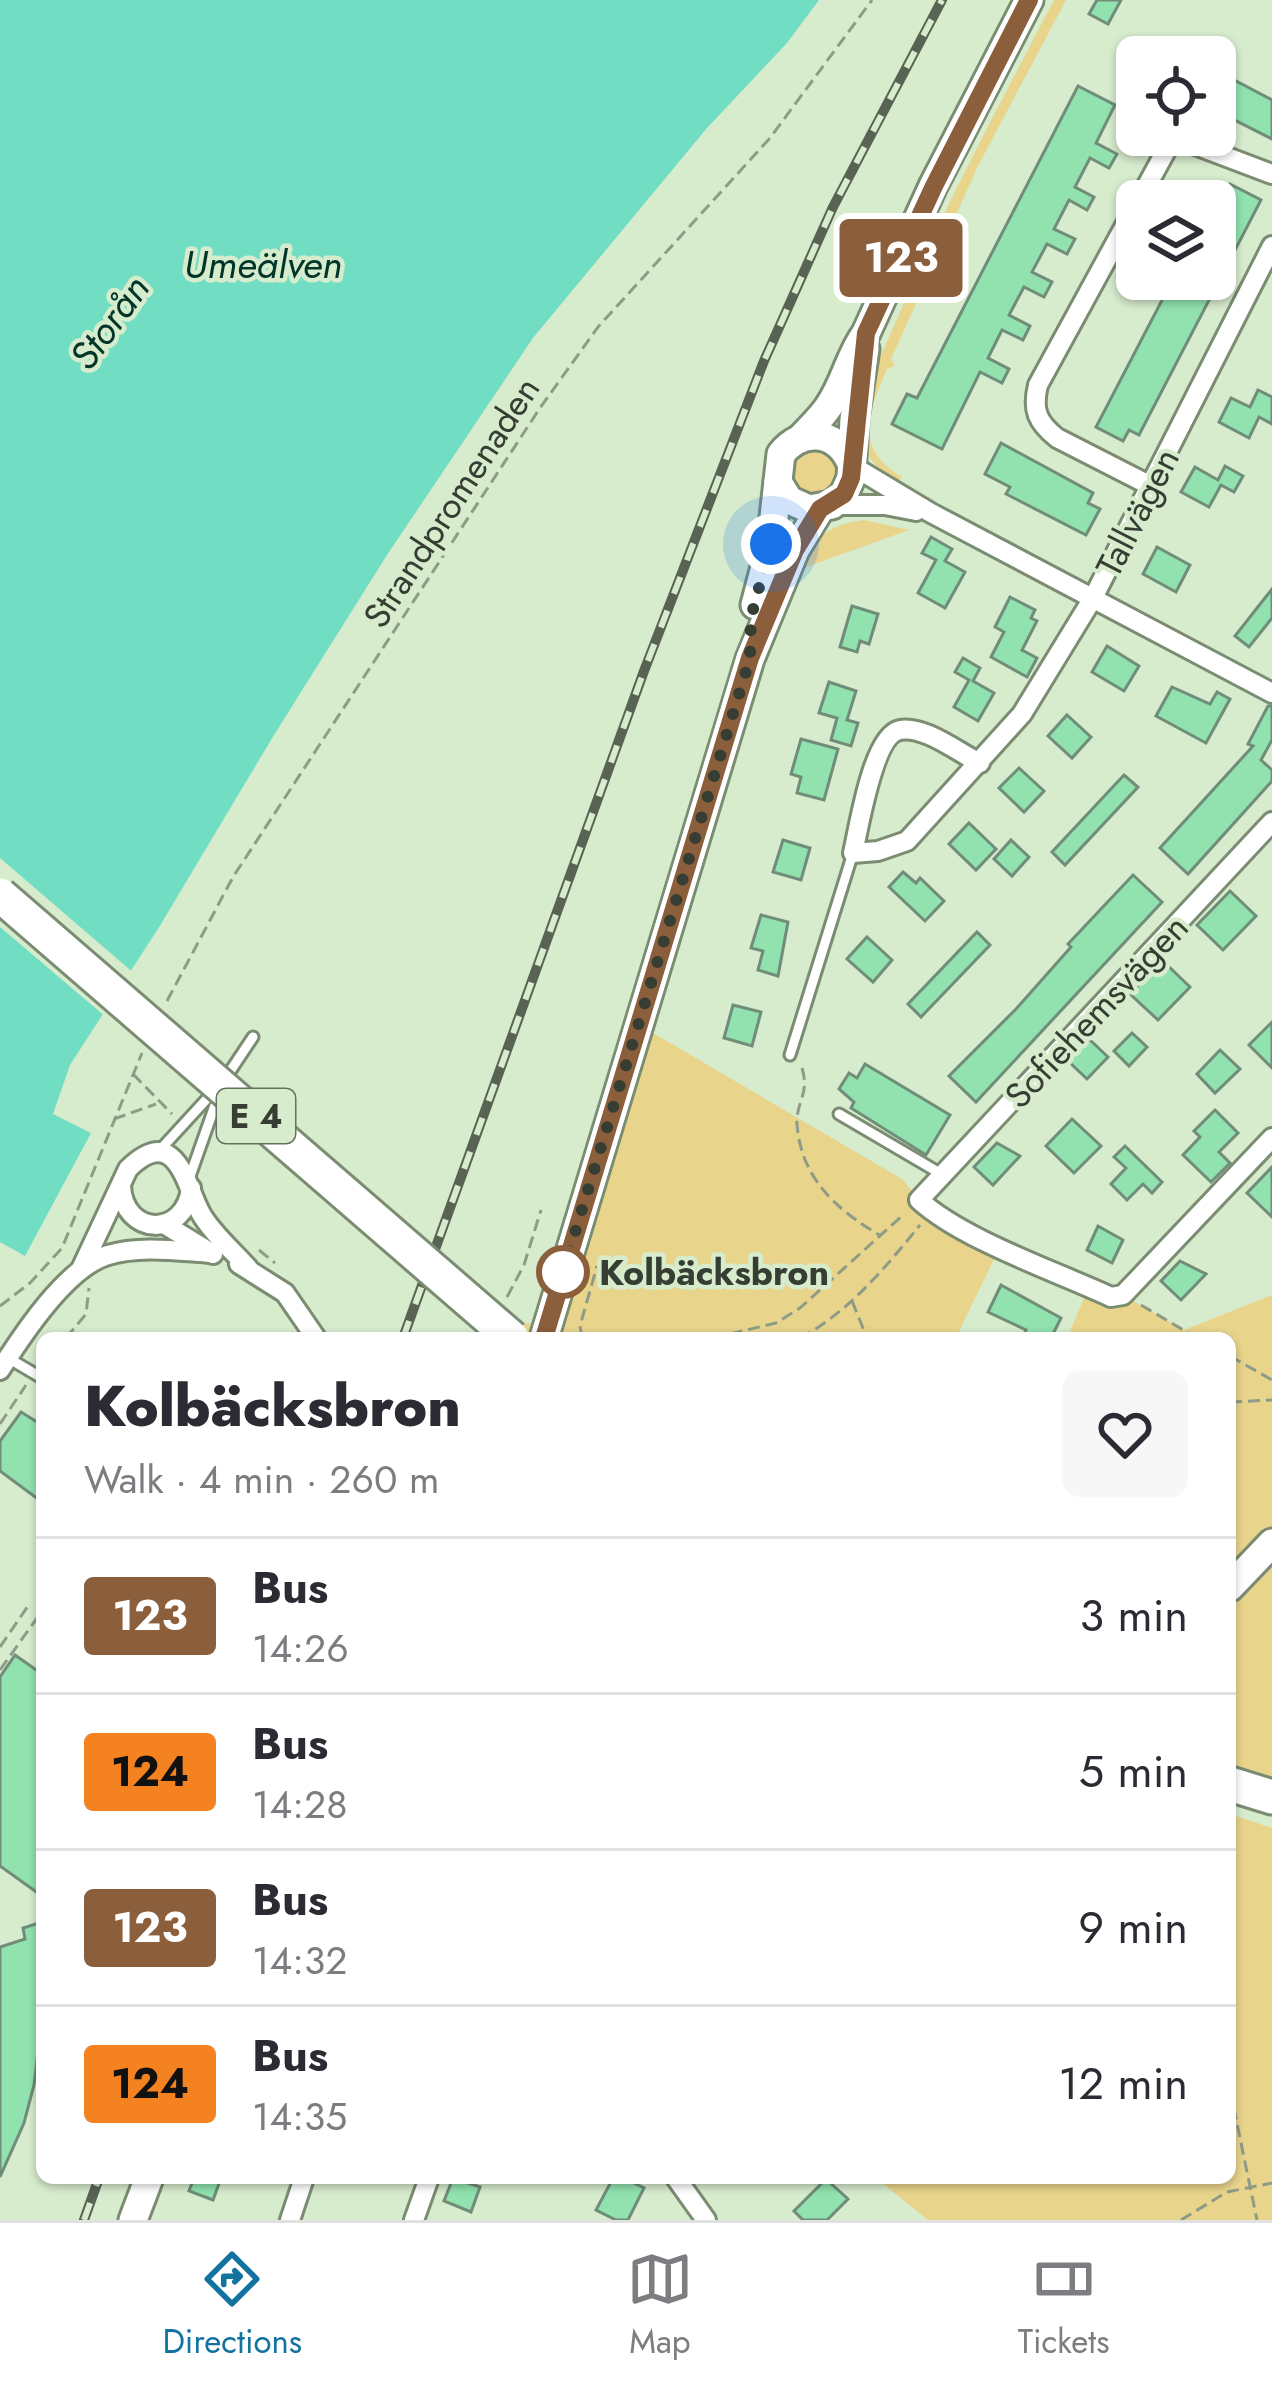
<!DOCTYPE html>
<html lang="en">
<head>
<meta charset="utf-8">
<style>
  :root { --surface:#fff; --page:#f7f7f7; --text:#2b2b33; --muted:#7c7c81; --line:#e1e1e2; --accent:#1373a0 }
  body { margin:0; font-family:Jost,sans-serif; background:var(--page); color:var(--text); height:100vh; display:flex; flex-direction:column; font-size:45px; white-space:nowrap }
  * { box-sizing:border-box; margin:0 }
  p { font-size:39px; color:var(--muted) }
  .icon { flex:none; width:66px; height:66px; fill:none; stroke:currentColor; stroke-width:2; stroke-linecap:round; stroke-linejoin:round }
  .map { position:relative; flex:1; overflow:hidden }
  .side { position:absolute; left:36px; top:1332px; width:1200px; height:852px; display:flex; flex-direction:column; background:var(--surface); border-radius:18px; box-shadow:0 3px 9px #0004 }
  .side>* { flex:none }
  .badge { padding:0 24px; border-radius:9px; font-size:42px; line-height:78px }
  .controls { position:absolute; left:1116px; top:36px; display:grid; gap:24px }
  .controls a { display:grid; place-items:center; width:120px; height:120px; border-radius:18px; background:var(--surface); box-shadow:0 3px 9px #0004; font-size:60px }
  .you { position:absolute; width:60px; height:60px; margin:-30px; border:9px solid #fff; border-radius:50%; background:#1a73e8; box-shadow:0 0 0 18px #1a73e833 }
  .map>.badge { position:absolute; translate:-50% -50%; box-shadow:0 0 0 6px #fff }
  .round { display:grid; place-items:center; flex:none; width:126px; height:126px; border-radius:18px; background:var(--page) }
  .head { display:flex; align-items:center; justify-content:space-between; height:204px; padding:0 48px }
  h1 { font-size:57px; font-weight:800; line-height:90px }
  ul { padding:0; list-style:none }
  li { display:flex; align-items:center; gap:36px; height:156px; padding:0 48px; border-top:3px solid var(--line) }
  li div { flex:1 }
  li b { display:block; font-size:45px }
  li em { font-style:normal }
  li .badge { min-width:132px; font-weight:700; text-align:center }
  .tab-bar { display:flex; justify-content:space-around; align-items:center; height:168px; border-top:3px solid var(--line); background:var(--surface); font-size:33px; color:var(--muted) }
  .tab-bar a { display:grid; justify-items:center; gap:6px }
  .tab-bar .active { color:var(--accent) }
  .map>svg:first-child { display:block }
  .green { fill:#e8d48b }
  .water { fill:#71dec3 }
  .pier { fill:#d7ebcd }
  .building { fill:#91e2ae; stroke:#6f8d79; stroke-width:3 }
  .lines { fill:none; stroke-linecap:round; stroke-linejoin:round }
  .service-casing { stroke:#7a8c71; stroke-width:15 }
  .minor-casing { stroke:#7a8c71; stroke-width:24 }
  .secondary-casing { stroke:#7a8c71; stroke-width:33 }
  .trunk-casing { stroke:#7a8c71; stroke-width:39 }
  .path { stroke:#8e9c87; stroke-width:3; stroke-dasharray:12 6; stroke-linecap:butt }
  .service { stroke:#fff; stroke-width:9 }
  .minor { stroke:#fff; stroke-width:18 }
  .secondary { stroke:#fff; stroke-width:27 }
  .trunk { stroke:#fff; stroke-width:33 }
  .rail-casing { stroke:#596354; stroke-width:10 }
  .rail { stroke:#d7ebcd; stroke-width:6; stroke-dasharray:18; stroke-linecap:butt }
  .trunk-bridge-casing { stroke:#7a8c71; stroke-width:39; stroke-linecap:butt }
  .trunk-bridge { stroke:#fff; stroke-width:33 }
  .line-casing { stroke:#fff; stroke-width:27 }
  .line { stroke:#8b5e3c; stroke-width:18 }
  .walk { stroke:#363d32; stroke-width:12; stroke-dasharray:0 21.6 }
  .stop-dot { fill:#fff; stroke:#8b5e3c; stroke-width:6 }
  .labels { text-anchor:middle; stroke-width:9; stroke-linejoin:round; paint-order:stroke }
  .shield { fill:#d7ebcd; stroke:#667160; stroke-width:3 }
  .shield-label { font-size:33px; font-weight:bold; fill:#363d32 }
  .street-label { font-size:36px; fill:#363d32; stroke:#d7ebcd }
  .stop-label { font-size:36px; font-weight:bold; fill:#363d32; stroke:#d7ebcd; text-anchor:start }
  .water-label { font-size:39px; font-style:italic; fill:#00352a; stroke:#d7ebcd }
</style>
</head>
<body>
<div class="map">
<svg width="1272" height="2220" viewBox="0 0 1272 2220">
  <rect width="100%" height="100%" fill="#d7ebcd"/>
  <g class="green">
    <path d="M1054,0H1066L978,166L891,359L895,366L887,369C869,412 852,447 902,477L899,481C883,473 866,460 863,441C858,399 882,354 898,317C943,208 1000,104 1054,0Z"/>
    <polygon points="836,442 844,494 798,506 781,454"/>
    <path d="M864,520L909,530L795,571C816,538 824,526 864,520Z"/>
    <polygon points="636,1023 902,1179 919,1200 1000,1247 959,1331 972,1338 470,1338 496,1324 548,1323"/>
    <polygon points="1089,1287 1123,1295 1184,1330 1272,1295 1272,1787 1230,1774 1230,1338 1067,1338"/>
    <polygon points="1230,1814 1272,1828 1272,2220 928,2220 876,2178 1230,2178"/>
  </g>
  <polygon class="water" points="0,0 819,0 787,43 707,128 533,338 387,555 274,735 161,924 70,1065 53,1114 91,1133 25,1256 0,1242"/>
  <polygon class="pier" points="0,858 136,975 107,1018 0,927"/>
  <g class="building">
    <polygon points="1097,0 1121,0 1108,24 1089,14"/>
    <polygon points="1221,73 1272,100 1272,139 1217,111 1225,96 1215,90"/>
    <polygon points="1078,86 1115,105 1096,143 1117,154 1109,168 1090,158 1075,187 1094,197 1087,210 1069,200 1054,229 1075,239 1067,254 1047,244 1032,272 1052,282 1044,297 1024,287 1009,315 1030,326 1023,340 1002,330 988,358 1009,369 1002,383 980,372 942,449 892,424 907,394 917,398"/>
    <polygon points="1230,184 1261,200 1139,435 1129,430 1123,441 1096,427 1173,279 1215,279 1215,212"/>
    <polygon points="1258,390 1272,397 1272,424 1259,417 1249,438 1219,422 1231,398 1250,407"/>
    <polygon points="1001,443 1093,493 1088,503 1100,509 1086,535 1006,494 1010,487 985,474"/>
    <polygon points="1225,466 1243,476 1234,492 1221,485 1209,507 1181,492 1195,467 1218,480"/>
    <polygon points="931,537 952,549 945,561 965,572 945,608 918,593 936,560 922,553"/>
    <polygon points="1157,547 1190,565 1176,592 1143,574"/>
    <polygon points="1272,589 1272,618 1249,647 1235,636"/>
    <polygon points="1010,597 1035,610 1031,618 1037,621 1022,650 1037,658 1027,677 991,657 1004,632 995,627"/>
    <polygon points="852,606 878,614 869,644 860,641 857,652 840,647"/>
    <polygon points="1107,646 1139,666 1124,691 1092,672"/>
    <polygon points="963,658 980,668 973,681 994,693 978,721 954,707 969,680 955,672"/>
    <polygon points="829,682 856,691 847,720 858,723 851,746 831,740 837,718 819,713"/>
    <polygon points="1172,687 1210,704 1217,692 1230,699 1206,743 1156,716"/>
    <polygon points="1268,706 1272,706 1272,740 1261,760 1272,770 1272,781 1188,874 1160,848 1253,746 1248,744"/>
    <polygon points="1067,715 1091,737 1072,758 1048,736"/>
    <polygon points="801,739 838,749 824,800 797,793 801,777 791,774"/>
    <polygon points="1019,768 1044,791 1024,812 999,788"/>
    <polygon points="1124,775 1138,787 1065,865 1052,852"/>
    <polygon points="969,823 996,849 976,870 949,844"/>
    <polygon points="783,840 810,848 801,880 773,872"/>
    <polygon points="1011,840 1029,857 1012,876 994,859"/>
    <polygon points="903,872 916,883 920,878 944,901 925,921 889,887"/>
    <polygon points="1133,875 1162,902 976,1102 949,1076 1016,1009 1071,947 1068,944"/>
    <polygon points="1230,891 1256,916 1223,950 1197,925"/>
    <polygon points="761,915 788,922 778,976 758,970 763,951 751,948"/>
    <polygon points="977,932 990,945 921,1017 908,1004"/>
    <polygon points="867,937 892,960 873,982 847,959"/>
    <polygon points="1162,960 1190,987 1158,1020 1130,994"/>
    <polygon points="733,1005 761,1012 752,1046 724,1038"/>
    <polygon points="1272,1022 1272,1068 1249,1045"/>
    <polygon points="1132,1033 1147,1047 1129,1066 1114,1051"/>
    <polygon points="1089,1039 1108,1057 1087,1079 1068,1061"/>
    <polygon points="1220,1050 1240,1069 1215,1093 1197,1074"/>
    <polygon points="865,1064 950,1115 926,1155 851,1108 854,1102 839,1089 849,1073 857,1078"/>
    <polygon points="1215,1110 1238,1133 1219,1152 1230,1163 1211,1182 1183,1155 1200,1137 1194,1131"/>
    <polygon points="1072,1119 1101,1146 1074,1173 1046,1146"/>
    <polygon points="997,1143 1020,1156 993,1185 974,1167"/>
    <polygon points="1125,1146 1162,1182 1152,1193 1143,1184 1127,1200 1111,1184 1126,1168 1114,1157"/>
    <polygon points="1272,1167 1272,1217 1247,1193"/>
    <polygon points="1098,1226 1123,1240 1112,1263 1087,1250"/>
    <polygon points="1180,1261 1206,1274 1181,1300 1161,1281"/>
    <polygon points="1001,1285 1061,1318 1051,1338 1023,1338 1026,1330 988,1312"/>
    <polygon points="21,1412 42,1425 42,1502 0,1471 0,1441"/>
    <polygon points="15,1655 42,1674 42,1896 0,1866 0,1677"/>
    <polygon points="42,1922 42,2018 34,2085 24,2123 0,2177 0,1947 25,1939 23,1928"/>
    <polygon points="194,2178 221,2178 213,2200 189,2191"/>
    <polygon points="453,2178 480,2187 471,2212 444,2201"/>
    <polygon points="613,2178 624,2178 644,2188 628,2220 616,2220 596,2210"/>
    <polygon points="826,2179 848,2199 827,2220 803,2220 794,2211"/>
  </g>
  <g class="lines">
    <g class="service-casing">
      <g id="service">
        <polyline points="790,1055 853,853"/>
        <polyline points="839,1114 943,1175"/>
        <polyline points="159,1151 225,1079 253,1037"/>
        <polyline points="189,1179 219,1094"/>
        <polyline points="8,1358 42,1378"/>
      </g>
    </g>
    <g class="minor-casing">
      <g id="minor">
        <polyline points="851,465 931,513 1272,693"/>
        <path d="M1149,485L1057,438C1037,422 1032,410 1038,385L1168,147L1178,141L1190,143L1272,174"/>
        <polyline points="832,505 885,505 916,511"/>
        <path d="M980,763C959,753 924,725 900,730C873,735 859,827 853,853L878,851L907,841L1022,714L1093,598L1272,246"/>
        <path d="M1272,822L919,1200C963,1240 1055,1271 1111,1297L1123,1295L1272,1138"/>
        <path d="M121,1186C124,1237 185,1238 191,1188"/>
        <polyline points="164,1224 213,1254"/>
        <polyline points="239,1264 285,1293 316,1338"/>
        <path d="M81,1269L128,1169C179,1119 187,1194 203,1217C215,1236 234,1252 248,1268"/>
        <path d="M0,1370C23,1334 67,1267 108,1255C140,1245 179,1251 211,1253"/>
        <polyline points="676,2178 706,2220"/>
        <polyline points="290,2220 304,2178"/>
        <polyline points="414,2220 429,2178"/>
      </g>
    </g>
    <g class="secondary-casing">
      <g id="secondary">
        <path d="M802,437C811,427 822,417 829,406C845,383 849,356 866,333L933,186L1029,0"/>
        <polyline points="778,482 789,500 809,509 832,505 844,494 851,478 854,419 865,349"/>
        <path d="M755,605L771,544L781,454C802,428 835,430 850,461"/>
        <polyline points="544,1338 750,659 795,550 820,509"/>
        <polyline points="1230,1587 1272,1543"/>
        <polyline points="133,2220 149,2178"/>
      </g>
    </g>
    <g class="trunk-casing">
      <polyline id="trunk" points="1230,1784 1272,1797"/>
    </g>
    <g class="path">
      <polyline points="167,1001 233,877 540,408 598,327 770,138 872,0"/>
      <path d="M802,1068C810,1094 796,1101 797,1124C801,1179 837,1210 881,1236"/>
      <polyline points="133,1074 172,1114"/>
      <polyline points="114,1119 156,1104"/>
      <polyline points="259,1250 275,1263"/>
      <polyline points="507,1297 524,1265 541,1210"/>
      <polyline points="852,1301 867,1338"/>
      <polyline points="1141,1305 1197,1338"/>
      <polyline points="0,1306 30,1283 62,1248 142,1053"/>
      <polyline points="66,1338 86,1314 89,1288"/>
      <polyline points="582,1338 580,1326 597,1266"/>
      <polyline points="713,1338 776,1323 800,1308 903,1215"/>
      <path d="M800,1338C849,1312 886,1267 920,1225"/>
      <polyline points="1230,1356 1272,1380"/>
      <polyline points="1230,1402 1272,1400"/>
      <polyline points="0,1424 26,1385"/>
      <polyline points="0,1647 30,1603"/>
      <polyline points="0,1670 42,1611"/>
      <polyline points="1230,2090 1257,2220"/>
      <polyline points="1181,2220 1227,2192 1272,2183"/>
    </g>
    <use href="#service" class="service"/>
    <use href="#minor" class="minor"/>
    <use href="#secondary" class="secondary"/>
    <use href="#trunk" class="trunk"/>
    <g class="rail-casing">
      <g id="rail">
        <polyline points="403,1338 644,671 764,361 833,207 942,0"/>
        <polyline points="84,2220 99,2178"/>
      </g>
    </g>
    <use href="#rail" class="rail"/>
    <g class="trunk-bridge-casing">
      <polyline id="trunk-bridge" points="0,895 512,1338"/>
    </g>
    <use href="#trunk-bridge" class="trunk-bridge"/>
  </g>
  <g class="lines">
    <g class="line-casing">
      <polyline id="line" points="544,1338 750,658 795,550 820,509 844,494 851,478 866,333 934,186 1029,0"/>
    </g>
    <use href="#line" class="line"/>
    <polyline class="walk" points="563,1272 750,658 751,617 771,544"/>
  </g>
  <circle class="stop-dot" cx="563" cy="1272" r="24"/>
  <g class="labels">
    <rect class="shield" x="217" y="1089" width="78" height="54" rx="9"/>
    <g class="shield-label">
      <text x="256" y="1128">E 4</text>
    </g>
    <g class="street-label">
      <text transform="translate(451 502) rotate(-57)" y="13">Strandpromenaden</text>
      <text transform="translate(1137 512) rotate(-63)" y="13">Tallvägen</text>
      <text transform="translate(1096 1011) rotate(-47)" y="13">Sofiehemsvägen</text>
    </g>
    <g class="stop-label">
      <text x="599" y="1285">Kolbäcksbron</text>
    </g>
    <g class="water-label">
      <text x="263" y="278">Umeälven</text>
      <text transform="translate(109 322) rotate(-54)" y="14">Storån</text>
    </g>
  </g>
</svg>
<div class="controls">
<a><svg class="icon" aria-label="locate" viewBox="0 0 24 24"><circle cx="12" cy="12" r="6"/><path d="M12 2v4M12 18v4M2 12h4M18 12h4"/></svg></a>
<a><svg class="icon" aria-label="layers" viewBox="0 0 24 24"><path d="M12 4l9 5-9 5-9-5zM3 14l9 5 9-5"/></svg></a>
</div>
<div class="you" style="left:771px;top:544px"></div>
<b class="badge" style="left:901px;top:258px;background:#8b5e3c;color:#fff">123</b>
<section class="side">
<div class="head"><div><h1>Kolbäcksbron</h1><p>Walk · 4 min · 260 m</p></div><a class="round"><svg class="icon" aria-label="heart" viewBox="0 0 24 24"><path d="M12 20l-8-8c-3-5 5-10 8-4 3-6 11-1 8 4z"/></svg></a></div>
<ul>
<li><span class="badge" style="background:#8b5e3c;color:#fff">123</span><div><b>Bus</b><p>14:26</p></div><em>3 min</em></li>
<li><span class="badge" style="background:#f58220;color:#111">124</span><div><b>Bus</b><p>14:28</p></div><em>5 min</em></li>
<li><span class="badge" style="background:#8b5e3c;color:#fff">123</span><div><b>Bus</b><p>14:32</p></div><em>9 min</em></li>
<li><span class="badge" style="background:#f58220;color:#111">124</span><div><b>Bus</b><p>14:35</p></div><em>12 min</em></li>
</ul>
</section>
</div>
<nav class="tab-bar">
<a class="active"><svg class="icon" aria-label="directions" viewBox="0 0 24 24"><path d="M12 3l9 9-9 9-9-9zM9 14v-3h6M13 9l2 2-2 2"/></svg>Directions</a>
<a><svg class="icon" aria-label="map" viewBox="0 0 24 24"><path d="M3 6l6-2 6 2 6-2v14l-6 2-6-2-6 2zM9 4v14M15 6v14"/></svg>Map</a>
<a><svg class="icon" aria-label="tickets" viewBox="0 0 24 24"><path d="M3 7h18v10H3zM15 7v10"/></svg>Tickets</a>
</nav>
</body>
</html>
